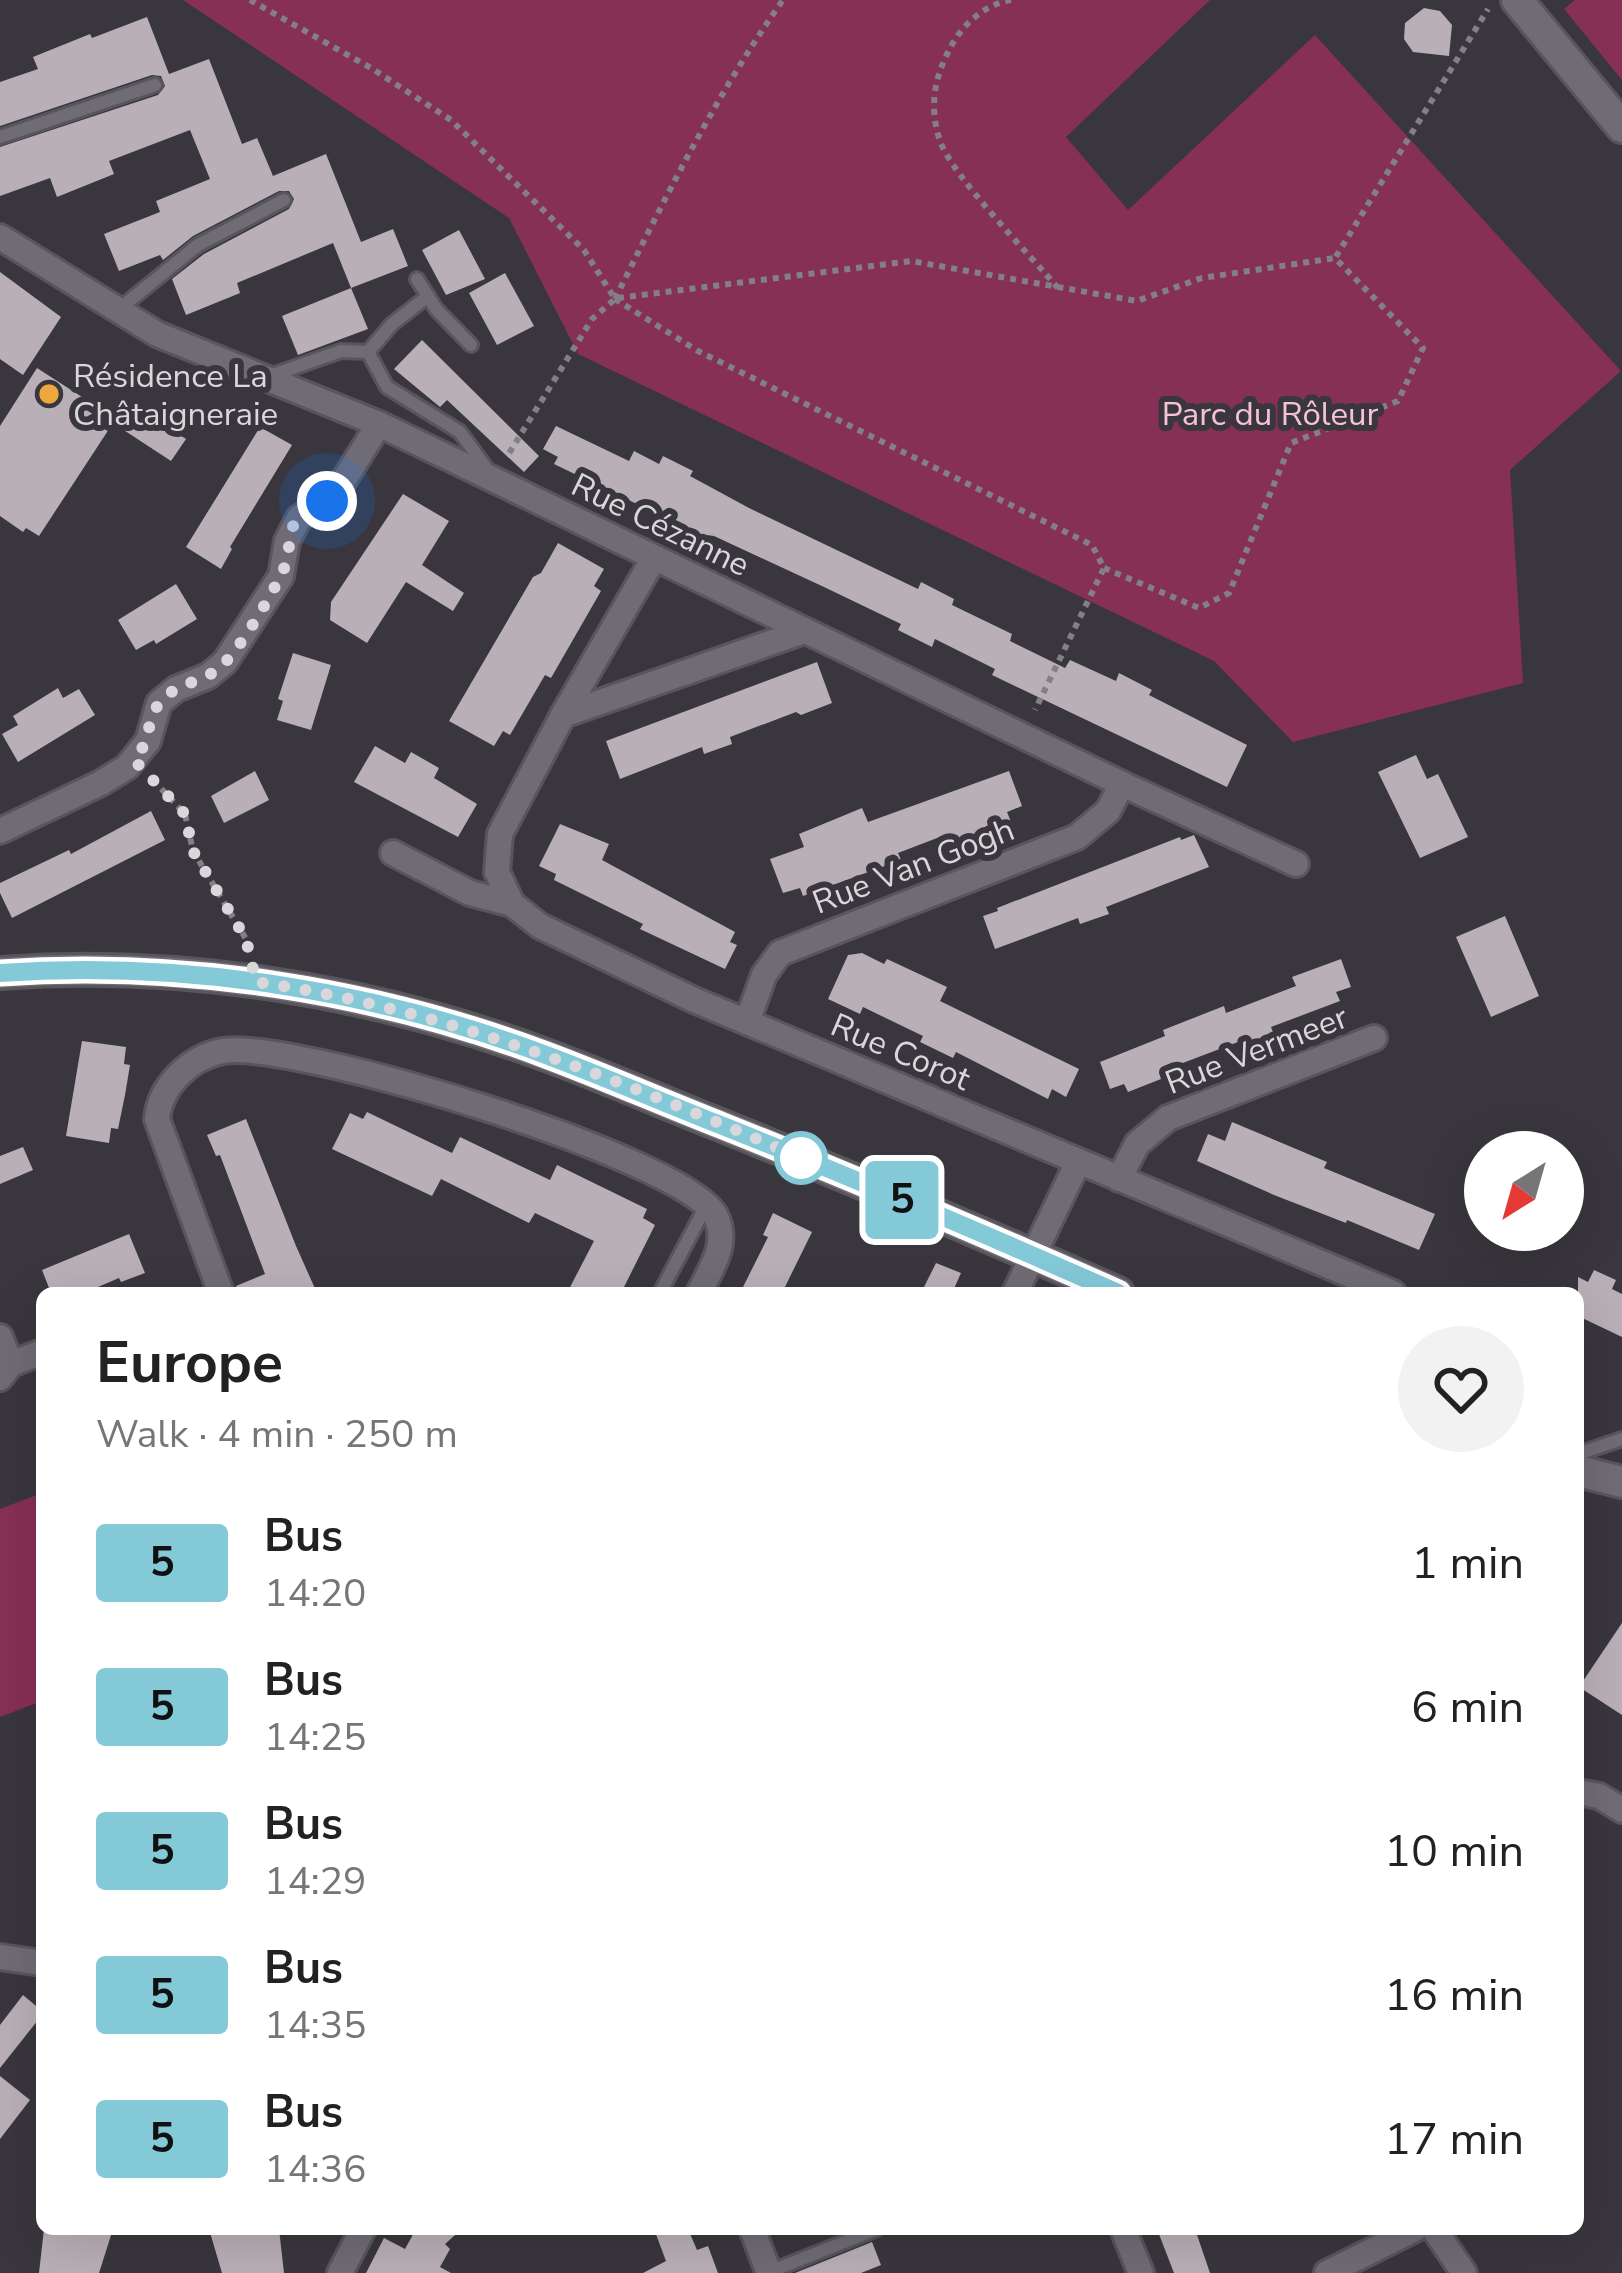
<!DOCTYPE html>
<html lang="en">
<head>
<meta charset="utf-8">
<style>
  :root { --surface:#fff; --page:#f2f2f2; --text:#222; --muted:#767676 }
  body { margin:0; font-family:"Nunito Sans",sans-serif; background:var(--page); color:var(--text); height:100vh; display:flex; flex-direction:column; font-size:45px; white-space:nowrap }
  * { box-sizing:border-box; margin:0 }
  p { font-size:39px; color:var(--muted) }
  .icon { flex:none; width:66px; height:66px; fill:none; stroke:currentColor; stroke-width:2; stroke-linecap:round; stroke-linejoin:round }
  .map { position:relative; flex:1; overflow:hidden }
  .side { position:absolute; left:36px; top:1287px; width:1548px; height:948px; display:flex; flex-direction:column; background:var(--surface); border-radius:18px; box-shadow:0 12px 48px #0002 }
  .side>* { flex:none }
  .badge { padding:0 24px; border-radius:9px; font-size:42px; line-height:78px }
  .needle { width:78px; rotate:217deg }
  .fabs { position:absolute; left:1464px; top:1131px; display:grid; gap:24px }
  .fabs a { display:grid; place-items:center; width:120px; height:120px; border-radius:50%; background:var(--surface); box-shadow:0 12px 48px #0002; font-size:60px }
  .you { position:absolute; width:60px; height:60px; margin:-30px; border:9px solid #fff; border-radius:50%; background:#1a73e8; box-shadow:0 0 0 18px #1a73e833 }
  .map>.badge { position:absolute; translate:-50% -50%; box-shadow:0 0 0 6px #fff }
  .round { display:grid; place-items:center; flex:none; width:126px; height:126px; border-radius:63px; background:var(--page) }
  .overview { display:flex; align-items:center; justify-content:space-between; height:204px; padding:0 60px }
  h1 { font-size:57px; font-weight:700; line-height:90px }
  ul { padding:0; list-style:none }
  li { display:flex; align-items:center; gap:36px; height:144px; padding:0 60px }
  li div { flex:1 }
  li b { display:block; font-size:45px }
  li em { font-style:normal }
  li .badge { min-width:132px; font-weight:700; text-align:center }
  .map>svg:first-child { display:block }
  .green { fill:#863055 }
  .building { fill:#b9b0b7 }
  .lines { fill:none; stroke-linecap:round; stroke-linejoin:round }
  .service-casing { stroke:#58555b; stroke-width:18 }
  .minor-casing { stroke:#58555b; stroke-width:30 }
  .tertiary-casing { stroke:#58555b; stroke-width:36 }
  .path { stroke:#828085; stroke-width:6; stroke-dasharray:6 6; stroke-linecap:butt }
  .service { stroke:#706c75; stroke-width:12 }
  .minor { stroke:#706c75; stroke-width:24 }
  .tertiary { stroke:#706c75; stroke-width:30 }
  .line-casing { stroke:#fff; stroke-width:27 }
  .line { stroke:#84c9d8; stroke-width:18 }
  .walk { stroke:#d9d7db; stroke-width:12; stroke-dasharray:0 21.6 }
  .poi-dot { fill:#eea73c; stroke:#39363d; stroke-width:4.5 }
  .stop-dot { fill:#fff; stroke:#84c9d8; stroke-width:6 }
  .labels { text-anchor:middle; stroke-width:12; stroke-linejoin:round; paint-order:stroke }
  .poi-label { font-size:33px; fill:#d9d7db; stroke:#39363d; text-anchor:start }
  .park-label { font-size:33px; fill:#f6c2d4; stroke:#39363d }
  .street-label { font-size:33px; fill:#d9d7db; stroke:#39363d }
</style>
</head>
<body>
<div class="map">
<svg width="1622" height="2273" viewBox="0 0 1622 2273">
  <rect width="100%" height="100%" fill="#39363d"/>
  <g class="green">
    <polygon points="183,0 1210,0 1066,137 1128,210 1315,35 1621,371 1510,470 1523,683 1293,742 1214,661 578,354 509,218"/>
    <polygon points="1575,0 1622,0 1622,80 1564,9"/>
    <polygon points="42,1493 42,1701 0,1717 0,1509"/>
  </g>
  <g class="building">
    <polygon points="1424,8 1440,11 1452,25 1449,56 1413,52 1404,39 1405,23"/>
    <polygon points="147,17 169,74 209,59 242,144 257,138 273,176 326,154 361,242 393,229 408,266 351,288 333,243 237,283 240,293 186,315 172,279 204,254 289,209 294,199 289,191 279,191 193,236 163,260 160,255 119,271 104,234 160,212 156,201 210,179 190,130 109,161 114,174 57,197 50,178 0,196 0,147 158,95 165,86 161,76 152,75 0,126 0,82 38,69 33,57 90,34 92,38"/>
    <polygon points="459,230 485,279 446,295 422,250"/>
    <polygon points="0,272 61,317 23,375 0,359"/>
    <polygon points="505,273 534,326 497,345 469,293"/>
    <polygon points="351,288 368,329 298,355 282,316"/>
    <polygon points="422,340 539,456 524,472 447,400 440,407 394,369"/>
    <polygon points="37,368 113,417 125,399 186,439 171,461 113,423 39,536 26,528 23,532 0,516 0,426"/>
    <polygon points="556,426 629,461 634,451 659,464 663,456 693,471 690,476 749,508 918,589 921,582 954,599 952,605 1012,634 1010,641 1065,668 1070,660 1116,681 1119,673 1152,690 1149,695 1247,745 1227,787 992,675 995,669 935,639 932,647 898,630 901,624 824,587 714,536 699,534 554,464 558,457 543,449"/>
    <polygon points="260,427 292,445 230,547 232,549 221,569 186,547"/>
    <polygon points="403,494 449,521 422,565 464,593 453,611 406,582 367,643 330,620 331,602"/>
    <polygon points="558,543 604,569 594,586 601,591 551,678 545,675 510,735 503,731 494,746 449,721 533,577 541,573"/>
    <polygon points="176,584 197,619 156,644 154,640 136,650 118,620"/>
    <polygon points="293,653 331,665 311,730 277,720 283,701 278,699"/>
    <polygon points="817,662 832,703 801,715 796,712 730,737 732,744 704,754 702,747 620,779 606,741"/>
    <polygon points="58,688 63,698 79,689 95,715 18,762 2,734 18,725 13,716"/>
    <polygon points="375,746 405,763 411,752 439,768 434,778 477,804 458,837 354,782"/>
    <polygon points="1416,755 1427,779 1438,774 1468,837 1420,858 1378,772"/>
    <polygon points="255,771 269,800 224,823 211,796"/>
    <polygon points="1009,771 1022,806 1007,812 1011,822 949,845 945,835 898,853 901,860 803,896 800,888 783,893 770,859 804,847 799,834 862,808 868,822"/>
    <polygon points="151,811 165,840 12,918 0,893 0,883 69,850 71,854"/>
    <polygon points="560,824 609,844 602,860 735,932 730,942 737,945 725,969 640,929 643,924 554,880 556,874 539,866"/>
    <polygon points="1194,835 1209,867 1106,907 1109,914 1080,924 1078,918 995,949 983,916 998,911 997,908 1180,837 1181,840"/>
    <polygon points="1505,916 1539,996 1491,1017 1456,937"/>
    <polygon points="862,953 884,964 887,959 947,987 940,1001 1079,1069 1066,1097 1052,1089 1048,1099 956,1052 953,1058 920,1042 923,1036 863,1007 860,1014 828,999 848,955"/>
    <polygon points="1341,959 1351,987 1336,992 1340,1001 1271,1027 1274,1035 1240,1049 1238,1042 1159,1072 1161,1079 1128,1092 1124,1084 1110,1089 1100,1062 1165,1036 1163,1030 1224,1006 1226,1013 1296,986 1292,977"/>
    <polygon points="82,1041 126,1047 124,1064 130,1065 125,1095 118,1129 111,1128 109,1143 66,1136"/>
    <polygon points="367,1112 452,1153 460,1137 550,1180 557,1165 647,1209 643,1218 655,1225 621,1293 567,1293 594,1241 535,1213 529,1223 441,1179 432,1196 332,1149 350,1113 363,1119"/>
    <polygon points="246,1119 296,1246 317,1293 237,1293 236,1286 265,1274 220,1155 216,1156 207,1135"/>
    <polygon points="1232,1122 1327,1162 1324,1168 1435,1214 1419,1250 1347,1220 1346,1223 1274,1195 1197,1161 1208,1134 1225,1141"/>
    <polygon points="23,1147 33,1170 0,1184 0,1156"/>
    <polygon points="773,1213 812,1232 782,1293 740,1293 768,1237 763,1235"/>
    <polygon points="129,1234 145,1273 121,1282 119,1278 84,1293 51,1293 42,1270"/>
    <polygon points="936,1263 961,1273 952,1293 921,1293"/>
    <polygon points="1594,1270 1616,1280 1612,1289 1622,1294 1622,1337 1578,1316 1578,1277 1588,1282"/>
    <polygon points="1622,1623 1622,1715 1579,1687"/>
    <polygon points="23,1995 42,2011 42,2015 0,2068 0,2025"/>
    <polygon points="0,2076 30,2100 0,2139"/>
    <polygon points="44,2229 113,2229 99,2273 39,2273"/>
    <polygon points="209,2229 279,2229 284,2273 222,2273"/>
    <polygon points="416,2229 462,2229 445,2244 450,2249 440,2267 451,2273 366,2273 384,2238 405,2249"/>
    <polygon points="654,2229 688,2229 697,2250 708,2246 718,2273 643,2273 666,2261"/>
    <polygon points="1157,2229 1195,2229 1210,2273 1174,2273"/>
    <polygon points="872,2242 881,2265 861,2273 795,2273"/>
  </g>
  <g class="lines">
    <g class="service-casing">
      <g id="service">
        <polyline points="0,137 155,85"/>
        <polyline points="417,279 436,309 471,345"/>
        <polyline points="118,310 198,245 284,200"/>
        <polyline points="368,352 387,387 460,432 489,472"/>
        <polyline points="267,377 341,351 368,352 392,324 428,296"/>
        <polyline points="660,1293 707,1204"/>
        <polyline points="1578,1454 1622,1439"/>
        <polyline points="769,2272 877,2229"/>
      </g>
    </g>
    <g class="minor-casing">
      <g id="minor">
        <polyline points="0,237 157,334 379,424 1122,784 1296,864"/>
        <polyline points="563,715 804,631"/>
        <polyline points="0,831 101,783 127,767 148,741 159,703 176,689 208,676 225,662 281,576 287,541 299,518 334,496 379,424"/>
        <polyline points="393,853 470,893 512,904 540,926 692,999 1393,1293"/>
        <polyline points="512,904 497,872 500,834 563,715 654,558"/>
        <polyline points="747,1022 764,975 780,953 1077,837 1108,811 1122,784"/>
        <polyline points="1119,1179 1137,1144 1168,1118 1374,1038"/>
        <path d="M221,1293L157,1119C160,1086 190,1057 223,1051C292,1039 683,1158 715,1215C730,1242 711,1269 699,1293"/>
        <polyline points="1015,1293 1078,1162"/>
        <polyline points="0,1337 11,1364"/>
        <polyline points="0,1378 11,1364 42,1352"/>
        <polyline points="1578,1792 1599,1796 1622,1810"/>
        <polyline points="0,1957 42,1963"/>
        <polyline points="752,2229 769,2273"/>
        <polyline points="1123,2229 1141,2273"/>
        <polyline points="1434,2229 1464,2273"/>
        <polyline points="340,2273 363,2229"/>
        <polyline points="1327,2273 1415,2229"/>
      </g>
    </g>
    <g class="tertiary-casing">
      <g id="tertiary">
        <polyline points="1517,0 1622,127"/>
        <path d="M0,973C183,959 374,991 546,1055C606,1077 664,1103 723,1126C856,1180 987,1235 1118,1293"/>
        <polyline points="1578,1471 1622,1482"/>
      </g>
    </g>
    <g class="path">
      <polyline points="250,0 371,68 451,120 584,250 615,299 592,319 508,455"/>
      <path d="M1011,0C987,4 966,21 953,43C935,74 928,105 940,141C953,177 1030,255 1058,288"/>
      <polyline points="618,298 911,261 1137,301 1202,278 1335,258"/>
      <polyline points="615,299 698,351 1092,545 1104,568 1035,710"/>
      <path d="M615,299C666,196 717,93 783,0"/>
      <polyline points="1104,568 1199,608 1229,593 1291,443 1398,401 1423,348 1335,258 1488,9"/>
      <polyline points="153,780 185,814 193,851 246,939 249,954"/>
    </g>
    <use href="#service" class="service"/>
    <use href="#minor" class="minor"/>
    <use href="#tertiary" class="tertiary"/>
  </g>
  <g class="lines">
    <g class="line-casing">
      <path id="line" d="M0,973C183,960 374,990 546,1055C605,1077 664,1103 723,1126C856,1179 987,1235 1118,1293"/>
    </g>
    <use href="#line" class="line"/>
    <path class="walk" d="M327,501C274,522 299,540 281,575C269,599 238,653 218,669C200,683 177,683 161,701C146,719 151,742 134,760L185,814L193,851L246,939L256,982C446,1009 626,1082 801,1158"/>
  </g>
  <circle class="poi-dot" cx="49" cy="394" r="12"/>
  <circle class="stop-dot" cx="801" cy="1158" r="24"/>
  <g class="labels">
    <g class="poi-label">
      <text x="73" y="387">Résidence La<tspan x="73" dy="38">Châtaigneraie</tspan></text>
    </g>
    <g class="park-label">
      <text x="1270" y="425">Parc du Rôleur</text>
    </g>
    <g class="street-label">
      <text transform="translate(661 524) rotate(26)" y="12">Rue Cézanne</text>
      <text transform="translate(913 865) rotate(-21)" y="12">Rue Van Gogh</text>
      <text transform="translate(1256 1049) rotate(-21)" y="12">Rue Vermeer</text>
      <text transform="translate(901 1051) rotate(23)" y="12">Rue Corot</text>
    </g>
  </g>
</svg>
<div class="fabs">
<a><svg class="needle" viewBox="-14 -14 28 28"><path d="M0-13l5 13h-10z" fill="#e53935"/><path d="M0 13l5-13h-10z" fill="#767676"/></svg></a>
</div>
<div class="you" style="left:327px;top:501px"></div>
<b class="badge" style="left:902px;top:1200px;background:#84c9d8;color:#111">5</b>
<section class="side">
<div class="overview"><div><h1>Europe</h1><p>Walk · 4 min · 250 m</p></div><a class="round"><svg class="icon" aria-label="heart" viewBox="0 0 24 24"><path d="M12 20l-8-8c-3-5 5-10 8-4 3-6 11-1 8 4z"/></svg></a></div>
<ul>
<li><span class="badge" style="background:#84c9d8;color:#111">5</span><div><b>Bus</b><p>14:20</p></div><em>1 min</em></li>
<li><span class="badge" style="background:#84c9d8;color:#111">5</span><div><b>Bus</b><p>14:25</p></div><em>6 min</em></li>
<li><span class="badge" style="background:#84c9d8;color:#111">5</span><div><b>Bus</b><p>14:29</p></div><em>10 min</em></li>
<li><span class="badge" style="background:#84c9d8;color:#111">5</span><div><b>Bus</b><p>14:35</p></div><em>16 min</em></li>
<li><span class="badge" style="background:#84c9d8;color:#111">5</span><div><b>Bus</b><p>14:36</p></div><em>17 min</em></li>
</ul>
</section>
</div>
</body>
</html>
